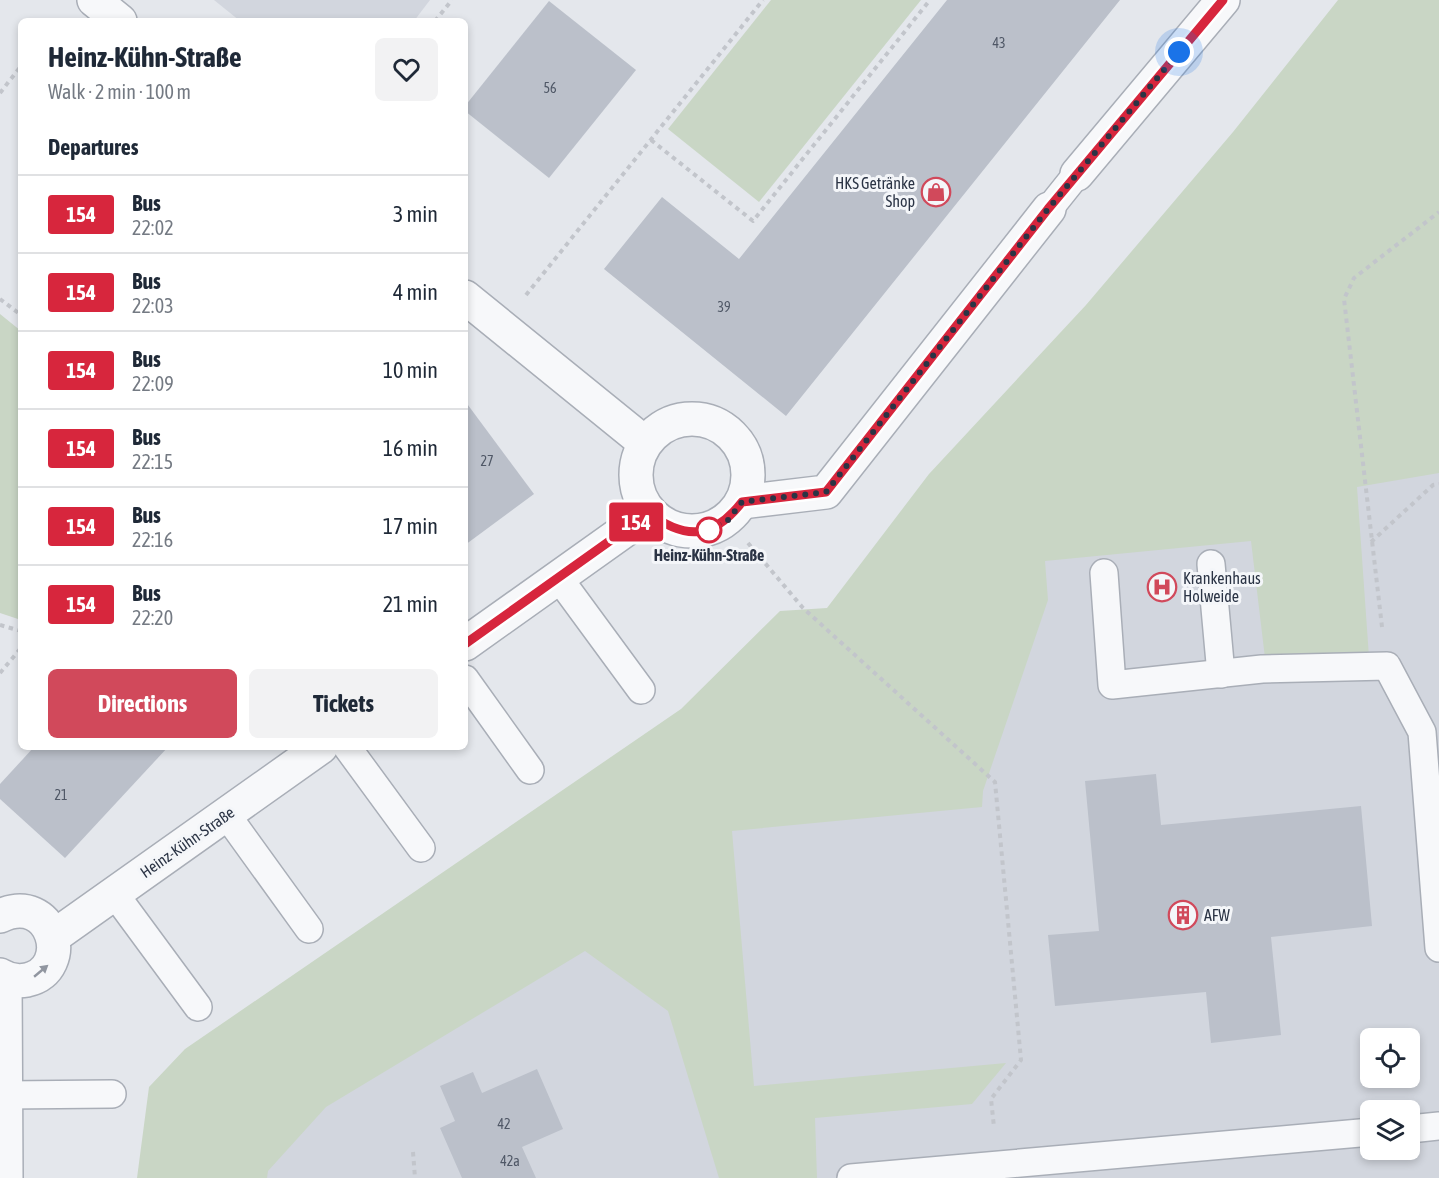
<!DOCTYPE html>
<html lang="en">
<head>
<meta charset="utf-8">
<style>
  :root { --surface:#fff; --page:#f2f2f3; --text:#1f2937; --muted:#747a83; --line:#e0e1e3; --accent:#d1495b }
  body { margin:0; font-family:"Asap Condensed",sans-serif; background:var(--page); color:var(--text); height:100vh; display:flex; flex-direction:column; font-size:22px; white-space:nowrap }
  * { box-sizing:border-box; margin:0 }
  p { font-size:20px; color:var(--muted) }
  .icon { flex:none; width:33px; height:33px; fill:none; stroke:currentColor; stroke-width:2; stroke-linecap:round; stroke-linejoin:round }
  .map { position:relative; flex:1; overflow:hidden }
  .sheet { position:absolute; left:18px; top:18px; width:450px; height:732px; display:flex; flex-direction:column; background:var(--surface); border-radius:9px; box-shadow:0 3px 9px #0003 }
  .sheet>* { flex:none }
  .badge { padding:0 12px; border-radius:4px; font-size:21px; line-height:39px }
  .controls { position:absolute; left:1360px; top:1028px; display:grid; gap:12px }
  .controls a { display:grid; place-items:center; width:60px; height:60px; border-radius:9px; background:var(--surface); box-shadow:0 3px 9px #0003; font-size:30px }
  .you { position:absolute; width:30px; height:30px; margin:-15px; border:4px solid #fff; border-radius:50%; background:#1a73e8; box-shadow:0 0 0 9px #1a73e833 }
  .map>.badge { position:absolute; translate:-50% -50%; box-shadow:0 0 0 3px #fff }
  h2 { padding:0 30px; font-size:22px; line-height:54px }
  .round { display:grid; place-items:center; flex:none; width:63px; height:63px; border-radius:9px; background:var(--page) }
  .overview { display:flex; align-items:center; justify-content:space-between; height:102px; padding:0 30px }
  h1 { font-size:28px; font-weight:700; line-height:45px }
  .button { display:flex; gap:12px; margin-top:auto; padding:12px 30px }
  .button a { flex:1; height:69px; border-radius:9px; background:var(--accent); color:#fff; font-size:24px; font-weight:700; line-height:69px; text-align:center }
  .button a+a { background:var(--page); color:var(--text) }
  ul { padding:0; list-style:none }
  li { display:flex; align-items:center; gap:18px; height:78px; padding:0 30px; border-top:2px solid var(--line) }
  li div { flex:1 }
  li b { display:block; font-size:22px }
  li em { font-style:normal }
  li .badge { min-width:66px; font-weight:700; text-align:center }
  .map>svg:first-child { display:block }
  .built { fill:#d2d6de; fill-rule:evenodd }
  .green { fill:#c9d6c5 }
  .building { fill:#bbc0ca }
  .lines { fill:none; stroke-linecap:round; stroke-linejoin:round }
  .lane-casing { stroke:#a9aeb7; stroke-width:30 }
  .street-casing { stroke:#a9aeb7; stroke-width:36 }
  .path { stroke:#c2c5cb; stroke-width:4; stroke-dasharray:4.5 4.5; stroke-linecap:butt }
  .lane { stroke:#f7f8fa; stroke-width:27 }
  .street { stroke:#f7f8fa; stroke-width:33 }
  .oneway { fill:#9196a0 }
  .line-casing { stroke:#fff; stroke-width:14 }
  .line { stroke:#d7263d; stroke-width:9 }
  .walk { stroke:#2b3445; stroke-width:6; stroke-dasharray:0 10.8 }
  .stop-dot { fill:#fff; stroke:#d7263d; stroke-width:3 }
  .labels { text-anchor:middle; stroke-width:6; stroke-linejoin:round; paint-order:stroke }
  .number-label { font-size:14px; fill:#4f5766 }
  .poi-label { font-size:16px; fill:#2b3445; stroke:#f4f6f9; text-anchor:start }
  .stop-label { font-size:16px; font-weight:bold; fill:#2b3445; stroke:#f4f6f9 }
  .street-label { font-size:16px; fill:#2b3445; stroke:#f4f6f9 }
</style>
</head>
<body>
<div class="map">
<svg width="1439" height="1178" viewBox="0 0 1439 1178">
  <rect width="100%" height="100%" fill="#e4e7ec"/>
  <g class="built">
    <polygon points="214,0 430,0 414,21 240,21"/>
    <path d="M1439,0V1178H155L593,843ZM1371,1038H1410V1077H1371ZM1371,1110H1410V1149H1371Z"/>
  </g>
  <g class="green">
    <polygon points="771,0 921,0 759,202 668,129"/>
    <polygon points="1338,0 1439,0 1439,473 1357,487 1369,657 1265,658 1251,541 1045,561 1048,600 983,791 982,807 732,831 754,1086 1006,1063 972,1104 815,1118 817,1178 719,1178 668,1011 585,951 326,1107 268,1171 267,1178 137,1178 149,1087 185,1049 681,709 780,611 827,608 929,474 1086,305 1233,132"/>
    <polygon points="0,314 21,331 21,620 0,613"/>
  </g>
  <g class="building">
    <polygon points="947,0 1120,0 786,416 604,269 662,197 739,259"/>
    <polygon points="549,1 636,70 549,178 465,111 465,106"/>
    <polygon points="465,401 534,494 465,545"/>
    <polygon points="34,747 168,747 65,858 0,799 0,784"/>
    <polygon points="1156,774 1161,825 1361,806 1372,926 1271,937 1281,1035 1211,1043 1206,992 1055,1006 1048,935 1099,931 1085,781"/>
    <polygon points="537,1069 563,1129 522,1147 536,1178 462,1178 440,1128 455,1121 440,1086 473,1072 482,1093"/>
  </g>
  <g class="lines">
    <g class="lane-casing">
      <g id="lane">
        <polyline points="1049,209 1077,174"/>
        <polyline points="1211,564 1221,674"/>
        <polyline points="1104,573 1112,685 1262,669 1387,666 1422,732 1439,948"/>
        <polyline points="558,577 641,690"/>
        <polyline points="465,679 530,770"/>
        <polyline points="347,747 421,848"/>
        <polyline points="226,814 309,929"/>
        <polyline points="114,893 198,1007"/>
        <polyline points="5,1095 112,1094"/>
        <polyline points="1410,1129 1439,1126"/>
        <polyline points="851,1178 1371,1132"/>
      </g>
    </g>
    <g class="street-casing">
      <g id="street">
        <polyline points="94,0 120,21"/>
        <polyline points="1077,174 1223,0"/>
        <polyline points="465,297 645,443"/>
        <circle cx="692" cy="475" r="56"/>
        <polyline points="742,502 826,492 1049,209"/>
        <polyline points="465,644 649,513"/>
        <path d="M0,916C53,891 75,969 27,980C17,982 8,980 0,975"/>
        <polyline points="53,937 321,747"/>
        <polyline points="5,978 6,1178"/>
      </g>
    </g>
    <g class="path">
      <polyline points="435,21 452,0"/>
      <polyline points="0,93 21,66"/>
      <polyline points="651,140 753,221 930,0"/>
      <polyline points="526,295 763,0"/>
      <polyline points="0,299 21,315"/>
      <polyline points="1371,542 1433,485 1439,484"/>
      <polyline points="748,543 803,608 995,782 1021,1060 991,1099 994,1127"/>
      <polyline points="0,625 21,631"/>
      <polyline points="1382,627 1344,299 1354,278 1439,212"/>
      <polyline points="0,673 21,648"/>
      <polyline points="413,1152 415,1178"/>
    </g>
    <use href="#lane" class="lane"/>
    <use href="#street" class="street"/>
  </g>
  <defs><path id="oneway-solid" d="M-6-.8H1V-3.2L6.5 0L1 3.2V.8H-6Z" transform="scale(1.5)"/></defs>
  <use class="oneway" href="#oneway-solid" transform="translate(41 971) rotate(-40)"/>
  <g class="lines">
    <g class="line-casing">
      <path id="line" d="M465,644L649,513C686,541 714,538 742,502L826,492L1048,209L1223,0"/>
    </g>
    <use href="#line" class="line"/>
    <polyline class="walk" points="709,530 728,520 742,502 826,492 1048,209 1179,52"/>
  </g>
  <defs>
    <g id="shop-ring" transform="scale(1.5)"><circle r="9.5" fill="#f4f6f9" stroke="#d1495b" stroke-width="1.5"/><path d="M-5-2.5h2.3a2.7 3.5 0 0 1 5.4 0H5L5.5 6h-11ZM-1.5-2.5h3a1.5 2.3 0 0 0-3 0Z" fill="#d1495b"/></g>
    <g id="hospital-ring" transform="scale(1.5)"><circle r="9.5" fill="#f4f6f9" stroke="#d1495b" stroke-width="1.5"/><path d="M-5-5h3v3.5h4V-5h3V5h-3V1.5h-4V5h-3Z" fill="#d1495b"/></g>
    <g id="building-ring" transform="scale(1.5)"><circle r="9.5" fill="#f4f6f9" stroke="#d1495b" stroke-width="1.5"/><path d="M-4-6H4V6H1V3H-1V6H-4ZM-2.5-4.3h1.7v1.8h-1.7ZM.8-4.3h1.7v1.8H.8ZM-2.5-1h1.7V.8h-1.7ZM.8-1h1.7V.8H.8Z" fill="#d1495b"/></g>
  </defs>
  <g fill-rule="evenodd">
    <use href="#shop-ring" x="936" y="192"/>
    <use href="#hospital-ring" x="1162" y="587"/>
    <use href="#building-ring" x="1183" y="915"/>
  </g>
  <circle class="stop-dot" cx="709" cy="530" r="12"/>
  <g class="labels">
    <g class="number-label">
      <text x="999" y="48">43</text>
      <text x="550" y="93">56</text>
      <text x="724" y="312">39</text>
      <text x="487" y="466">27</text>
      <text x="61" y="800">21</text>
      <text x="504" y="1129">42</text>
      <text x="510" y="1166">42a</text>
    </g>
    <g class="poi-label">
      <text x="915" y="189" text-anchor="end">HKS Getränke<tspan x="915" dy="18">Shop</tspan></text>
      <text x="1183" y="584">Krankenhaus<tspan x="1183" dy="18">Holweide</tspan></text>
      <text x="1204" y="921">AFW</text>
    </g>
    <g class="stop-label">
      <text x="709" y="561">Heinz-Kühn-Straße</text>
    </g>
    <g class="street-label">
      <text transform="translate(187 842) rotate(-35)" y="6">Heinz-Kühn-Straße</text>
    </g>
  </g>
</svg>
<div class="controls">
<a><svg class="icon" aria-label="locate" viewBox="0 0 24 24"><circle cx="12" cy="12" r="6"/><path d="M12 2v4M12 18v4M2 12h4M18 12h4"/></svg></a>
<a><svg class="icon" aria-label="layers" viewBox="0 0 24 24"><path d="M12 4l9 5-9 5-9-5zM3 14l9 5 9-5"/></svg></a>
</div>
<div class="you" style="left:1179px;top:52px"></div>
<b class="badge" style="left:636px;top:522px;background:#d7263d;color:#fff">154</b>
<section class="sheet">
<div class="overview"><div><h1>Heinz-Kühn-Straße</h1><p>Walk · 2 min · 100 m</p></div><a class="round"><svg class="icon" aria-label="heart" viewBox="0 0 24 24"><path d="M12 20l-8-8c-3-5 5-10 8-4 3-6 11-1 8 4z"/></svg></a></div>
<h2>Departures</h2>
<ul>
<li><span class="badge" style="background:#d7263d;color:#fff">154</span><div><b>Bus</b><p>22:02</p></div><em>3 min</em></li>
<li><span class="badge" style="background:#d7263d;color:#fff">154</span><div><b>Bus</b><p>22:03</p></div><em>4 min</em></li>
<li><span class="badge" style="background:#d7263d;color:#fff">154</span><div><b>Bus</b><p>22:09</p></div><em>10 min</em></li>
<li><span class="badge" style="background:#d7263d;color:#fff">154</span><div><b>Bus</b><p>22:15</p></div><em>16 min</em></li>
<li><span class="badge" style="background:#d7263d;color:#fff">154</span><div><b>Bus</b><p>22:16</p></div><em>17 min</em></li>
<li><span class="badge" style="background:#d7263d;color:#fff">154</span><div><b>Bus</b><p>22:20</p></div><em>21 min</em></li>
</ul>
<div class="button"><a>Directions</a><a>Tickets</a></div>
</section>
</div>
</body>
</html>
